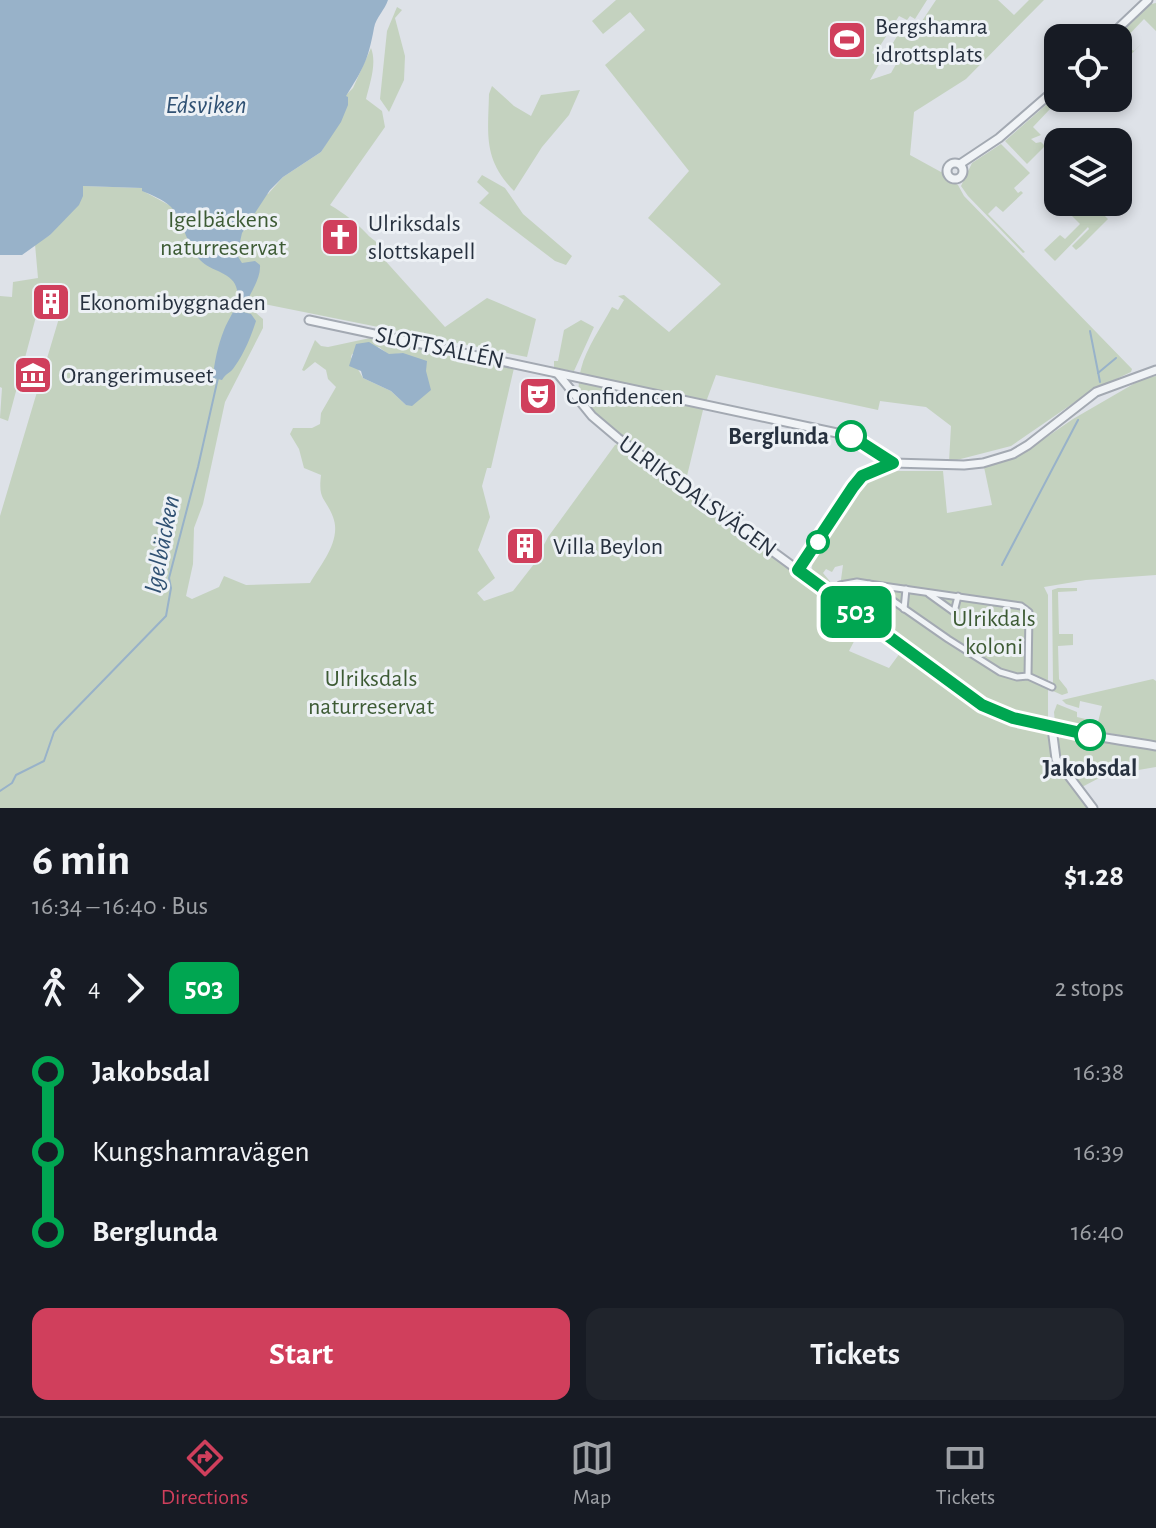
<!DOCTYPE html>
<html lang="en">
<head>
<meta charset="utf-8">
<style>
  :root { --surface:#171b24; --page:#20242c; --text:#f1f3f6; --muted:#9ea1a6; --line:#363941; --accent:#d03f5c }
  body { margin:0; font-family:"Alegreya Sans",sans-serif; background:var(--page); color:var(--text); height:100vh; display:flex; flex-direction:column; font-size:30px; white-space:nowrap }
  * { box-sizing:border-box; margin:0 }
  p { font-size:26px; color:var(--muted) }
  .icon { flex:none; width:44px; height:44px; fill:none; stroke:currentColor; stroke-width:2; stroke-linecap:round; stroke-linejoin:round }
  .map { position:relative; height:808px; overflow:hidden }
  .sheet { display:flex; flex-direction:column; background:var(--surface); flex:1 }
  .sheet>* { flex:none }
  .badge { padding:0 16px; border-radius:12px; font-size:28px; line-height:52px }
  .fabs { position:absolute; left:1044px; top:24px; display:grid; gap:16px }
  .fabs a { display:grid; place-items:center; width:88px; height:88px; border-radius:16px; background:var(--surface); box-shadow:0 4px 12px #0003; font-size:40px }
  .map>.badge { position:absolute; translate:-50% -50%; box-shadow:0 0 0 4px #fff }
  .legs { display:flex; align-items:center; gap:12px; height:88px; padding:0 32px; font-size:26px }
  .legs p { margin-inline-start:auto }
  .head { display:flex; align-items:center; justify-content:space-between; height:136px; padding:0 32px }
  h1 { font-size:44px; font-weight:700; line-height:60px }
  .primary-button { display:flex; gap:16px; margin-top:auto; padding:16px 32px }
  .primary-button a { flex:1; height:92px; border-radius:16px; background:var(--accent); color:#fff; font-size:32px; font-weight:700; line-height:92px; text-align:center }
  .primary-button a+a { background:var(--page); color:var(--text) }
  ul { padding:0 32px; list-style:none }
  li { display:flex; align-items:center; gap:28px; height:80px; font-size:30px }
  li i { display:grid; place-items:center; width:12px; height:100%; margin:0 10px; background:currentColor }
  li i::after { content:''; width:20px; height:20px; margin:-10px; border:6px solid; border-radius:50%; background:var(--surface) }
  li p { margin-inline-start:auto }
  li:first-child i { background:linear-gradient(#0000 50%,currentColor 0) }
  li:last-child i { background:linear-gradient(currentColor 50%,#0000 0) }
  .menu { display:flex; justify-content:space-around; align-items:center; height:112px; border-top:2px solid var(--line); background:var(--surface); font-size:22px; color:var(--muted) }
  .menu a { display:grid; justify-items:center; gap:4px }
  .menu .current { color:var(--accent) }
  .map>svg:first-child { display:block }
  .green { fill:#c4d2bf; fill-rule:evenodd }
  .water { fill:#98b2c9 }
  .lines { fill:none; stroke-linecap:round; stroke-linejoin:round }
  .stream { stroke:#98b2c9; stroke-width:2 }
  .pedestrian-casing { stroke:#a3a9b2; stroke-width:9 }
  .minor-casing { stroke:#a3a9b2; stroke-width:11 }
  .pedestrian { stroke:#f0f3f6; stroke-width:5 }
  .minor { stroke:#f0f3f6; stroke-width:7 }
  .line-1-casing { stroke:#fff; stroke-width:18 }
  .line-1 { stroke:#00a651; stroke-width:12 }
  .stop-1-dot { fill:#fff; stroke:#00a651; stroke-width:4 }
  .labels { text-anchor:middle; stroke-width:6; stroke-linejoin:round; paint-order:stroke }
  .poi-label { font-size:24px; fill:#27313f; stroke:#edf1f5; text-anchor:start }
  .park-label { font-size:24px; fill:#3d5b34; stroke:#edf1f5 }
  .street-label { font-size:24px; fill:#27313f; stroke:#edf1f5 }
  .stop-label { font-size:24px; font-weight:bold; fill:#27313f; stroke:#edf1f5; text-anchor:end }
  .water-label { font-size:26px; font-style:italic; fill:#305173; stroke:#edf1f5 }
</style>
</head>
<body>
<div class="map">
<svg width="1156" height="808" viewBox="0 0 1156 808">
  <rect width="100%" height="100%" fill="#dee2e8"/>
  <g class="green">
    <path d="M616,0H927L915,19L910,16L907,20L899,16L878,49L875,48L872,53L882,59L870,80L891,73L899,59L894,58L888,51L899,33L905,37L912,25L920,24L936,0H998L1014,15L1029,0H1044L966,79L914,112L910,155L941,172L944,170L946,178L958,185L964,196L1132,369L1131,372L1091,391L1011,446L949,462L951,426L926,407L880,401L878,410L716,375L703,410L686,480C659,462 596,426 581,400C577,392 579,377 581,369C586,348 602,326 612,307L618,310L624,300L618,296L624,295L669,332L721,284L648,218L689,171L605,65L645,30L630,12L603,34L592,21Z"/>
    <polygon points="1156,3 1156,31 1144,19 1121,43 1134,51 1142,43 1118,68 1121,63 1118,60 1116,38 1151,4"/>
    <polygon points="397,7 402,10 395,18 405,56 404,80 389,112 380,99 387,31"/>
    <path d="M371,48C377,63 370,83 366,99L382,111L385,127L330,205C345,214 356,222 367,234C372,240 377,240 380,248L374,254L381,256L445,327L487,298L536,319L527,357L259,303L256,313L263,319V328L225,402L203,504L194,528L193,564L186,596L192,599L219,587L224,576L246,585L310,583C321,564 342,540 333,517C325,496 318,501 321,475L304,468L299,449L290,434L293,428H312L320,424L321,413L336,387L328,379L326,370L315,362L304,371L302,370L315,340L321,346L328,347L370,338L514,368L491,468H487L482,486L490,517L478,550L495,578L477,593L484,601L513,591L534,564L548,537L615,445L620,443L980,706L1001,720L1044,730L1049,738L1054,761L1088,808H0V516L68,288L53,284L33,294L37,313L8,421L0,418L2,388L0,387V296L12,297L13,282L38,278L35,244L50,235L83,186L142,188L143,191L169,205L268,194L283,177L321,152L330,137L345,96L353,88ZM379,347L389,355L403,353L406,405L391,391L363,378L351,357L352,354ZM862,626L900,653L889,668L849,651Z"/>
    <path d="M492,86L514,106L531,116L541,95L580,90L569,115L542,147L514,191C483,159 488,135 489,94Z"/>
    <polygon points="1054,98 1057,101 1054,106 1048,104 1050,109 1033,127 1041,135 1031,139 1036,143 1041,142 1045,146 1027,164 1005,141"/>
    <polygon points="1001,144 1030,173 1014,188 1018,193 1021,191 1023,193 1005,210 1003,212 996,206 988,214 1025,252 1023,253 968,196 961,186 972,163"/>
    <polygon points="482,175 505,188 523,214 572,256 566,265 555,261 479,203 489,193 477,182"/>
    <polygon points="1062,202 1115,202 1103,214 1108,219 1081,246 1076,250 1072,246 1089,229 1088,227 1055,261 1044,250 1060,235 1065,239 1080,224 1060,204"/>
    <polygon points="581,320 594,327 574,371 554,368 554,361 558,361 564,330"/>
    <path d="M1156,376V575L1086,580L1044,587L1048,595V717L1045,719L1019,716L994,707L850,602L836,591L840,587L843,565L835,567L832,572L826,569L823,573L833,585L832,587L813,575C805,545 853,489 875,471H943L947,513L992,505L984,467L1022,454L1073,419L1142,379Z"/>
    <polygon points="1058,588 1077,588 1077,591 1058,592 1059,634 1073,634 1073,645 1058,646 1059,679 1067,689 1068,693 1062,695 1053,691 1053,685 1052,590"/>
    <polygon points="1153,679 1156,681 1156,742 1055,723 1054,712 1057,704 1077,712 1077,717 1098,722 1102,706 1080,701 1079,708 1066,704 1062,700"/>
    <path d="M1061,734L1156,750V767L1103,776L1082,787C1069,771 1051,756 1061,734Z"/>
  </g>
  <g class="water">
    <path d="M0,0H388C385,10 376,17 374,28C368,61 363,69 346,96L348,97V105L341,122L321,152L283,177L270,190L242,233L237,255L242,263L255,261L260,265C261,281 247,296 243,312L251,314L256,321C251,336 245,352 235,366C231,373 226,373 222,380L213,378C214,363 218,345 224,330C229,317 241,304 237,290C234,272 211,272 200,260C186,245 182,216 170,206C162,199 152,195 142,191V188L83,186V196L79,205L50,235L22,255H0Z"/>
    <polygon points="369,342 389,354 403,353 427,361 426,371 431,390 412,406 406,405 391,391 363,378 361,371 349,366 356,344"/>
  </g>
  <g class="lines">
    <g class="stream">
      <polyline points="1090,331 1100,382"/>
      <polyline points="1098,373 1116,358"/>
      <polyline points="1002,565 1078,420"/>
      <polyline points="0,791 12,783 16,775 44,761 54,732 60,725 166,616 171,588 169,578 198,467 218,378"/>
    </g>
    <g class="pedestrian-casing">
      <g id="pedestrian">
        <polyline points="840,585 857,582 869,584"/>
        <polyline points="929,594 954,612 958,596"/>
        <polyline points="904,609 906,589"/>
        <polyline points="1028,676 1029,612 1021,606 869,584 948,639 1000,672 1017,677 1028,676 1052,687"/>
      </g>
    </g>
    <g class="minor-casing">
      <g id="minor">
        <polyline points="1108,38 1148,0"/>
        <circle cx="955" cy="171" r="8"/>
        <polyline points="960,164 999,138 1058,87"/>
        <polyline points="309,320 851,436 893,463"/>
        <path d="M558,374L592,416L618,438L982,705C1035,731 1098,736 1156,746"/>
        <polyline points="798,570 853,487 873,470 893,463 964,465 983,463 1013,454 1028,445 1096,392 1156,370"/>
        <polyline points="1052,728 1056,759 1093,808"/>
      </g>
    </g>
    <use href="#pedestrian" class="pedestrian"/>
    <use href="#minor" class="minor"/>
  </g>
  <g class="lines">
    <g class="line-1-casing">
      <polyline id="line-1" points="851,436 893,463 862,476 853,487 798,570 982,705 1013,718 1090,735"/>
    </g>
    <use href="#line-1" class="line-1"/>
  </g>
  <defs>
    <g id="stadium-square" transform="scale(2)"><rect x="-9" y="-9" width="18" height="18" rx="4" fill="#d03f5c" stroke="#edf1f5"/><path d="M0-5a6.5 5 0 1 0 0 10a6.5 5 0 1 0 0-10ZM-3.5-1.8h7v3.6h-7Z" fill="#fff"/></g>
    <g id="church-square" transform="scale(2)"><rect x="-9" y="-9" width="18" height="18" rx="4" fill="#d03f5c" stroke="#edf1f5"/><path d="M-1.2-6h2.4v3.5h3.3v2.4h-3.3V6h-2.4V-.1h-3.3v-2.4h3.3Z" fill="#fff"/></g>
    <g id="building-square" transform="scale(2)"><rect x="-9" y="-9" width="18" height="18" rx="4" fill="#d03f5c" stroke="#edf1f5"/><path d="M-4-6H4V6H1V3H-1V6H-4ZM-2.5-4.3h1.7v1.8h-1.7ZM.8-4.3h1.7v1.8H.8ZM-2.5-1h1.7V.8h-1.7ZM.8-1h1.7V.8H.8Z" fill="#fff"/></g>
    <g id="museum-square" transform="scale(2)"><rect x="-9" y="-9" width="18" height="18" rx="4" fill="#d03f5c" stroke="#edf1f5"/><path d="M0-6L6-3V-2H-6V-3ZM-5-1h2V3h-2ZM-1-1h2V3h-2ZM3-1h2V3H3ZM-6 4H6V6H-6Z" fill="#fff"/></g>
    <g id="theatre-square" transform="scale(2)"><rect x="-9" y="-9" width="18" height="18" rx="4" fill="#d03f5c" stroke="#edf1f5"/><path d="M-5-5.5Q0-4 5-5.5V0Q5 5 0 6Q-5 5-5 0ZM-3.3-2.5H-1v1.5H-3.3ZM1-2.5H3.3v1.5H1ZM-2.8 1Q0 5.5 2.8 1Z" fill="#fff"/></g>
  </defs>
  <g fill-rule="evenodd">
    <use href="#stadium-square" x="847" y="40"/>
    <use href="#church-square" x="340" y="237"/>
    <use href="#building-square" x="51" y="302"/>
    <use href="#museum-square" x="33" y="375"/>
    <use href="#theatre-square" x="538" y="396"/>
    <use href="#building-square" x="525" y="546"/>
  </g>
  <g class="stop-1-dot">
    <circle cx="851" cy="436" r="14"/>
    <circle cx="818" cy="542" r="10"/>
    <circle cx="1090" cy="735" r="14"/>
  </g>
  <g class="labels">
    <g class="poi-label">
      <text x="875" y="34">Bergshamra<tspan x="875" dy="28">idrottsplats</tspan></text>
      <text x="368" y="231">Ulriksdals<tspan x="368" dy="28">slottskapell</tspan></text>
      <text x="79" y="310">Ekonomibyggnaden</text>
      <text x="61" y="383">Orangerimuseet</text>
      <text x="566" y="404">Confidencen</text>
      <text x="553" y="554">Villa Beylon</text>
    </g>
    <g class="park-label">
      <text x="223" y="227">Igelbäckens<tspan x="223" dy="28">naturreservat</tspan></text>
      <text x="994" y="626">Ulrikdals<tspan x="994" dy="28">koloni</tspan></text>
      <text x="371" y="686">Ulriksdals<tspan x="371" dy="28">naturreservat</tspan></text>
    </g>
    <g class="street-label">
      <text transform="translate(440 347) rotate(12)" y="8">SLOTTSALLÉN</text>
      <text transform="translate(698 496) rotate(36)" y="8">ULRIKSDALSVÄGEN</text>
    </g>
    <g class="stop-label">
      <text x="829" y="444">Berglunda</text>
      <text x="1090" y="776" text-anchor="middle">Jakobsdal</text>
    </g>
    <g class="water-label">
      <text x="206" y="113">Edsviken</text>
      <text transform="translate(161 544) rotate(-79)" y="9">Igelbäcken</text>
    </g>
  </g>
</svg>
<div class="fabs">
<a><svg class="icon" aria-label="locate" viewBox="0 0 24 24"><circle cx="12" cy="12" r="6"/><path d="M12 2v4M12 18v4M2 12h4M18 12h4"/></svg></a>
<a><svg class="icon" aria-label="layers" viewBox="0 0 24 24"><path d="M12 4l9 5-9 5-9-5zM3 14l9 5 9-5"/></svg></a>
</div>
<b class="badge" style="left:856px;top:612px;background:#00a651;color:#fff">503</b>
</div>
<section class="sheet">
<div class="head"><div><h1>6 min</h1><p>16:34 – 16:40 · Bus</p></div><b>$1.28</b></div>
<div class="legs"><svg class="icon" aria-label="walk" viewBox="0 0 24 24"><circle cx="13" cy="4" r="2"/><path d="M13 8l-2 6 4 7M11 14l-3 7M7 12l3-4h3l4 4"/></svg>4<svg class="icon" aria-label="forward" viewBox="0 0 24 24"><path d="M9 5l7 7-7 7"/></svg><b class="badge" style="background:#00a651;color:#fff">503</b><p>2 stops</p></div>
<ul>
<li><i style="color:#00a651"></i><b>Jakobsdal</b><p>16:38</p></li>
<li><i style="color:#00a651"></i><span>Kungshamravägen</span><p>16:39</p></li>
<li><i style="color:#00a651"></i><b>Berglunda</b><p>16:40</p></li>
</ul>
<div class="primary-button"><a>Start</a><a>Tickets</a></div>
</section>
<nav class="menu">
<a class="current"><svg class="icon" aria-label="directions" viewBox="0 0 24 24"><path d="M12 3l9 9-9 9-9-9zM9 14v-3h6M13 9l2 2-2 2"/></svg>Directions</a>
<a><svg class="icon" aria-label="map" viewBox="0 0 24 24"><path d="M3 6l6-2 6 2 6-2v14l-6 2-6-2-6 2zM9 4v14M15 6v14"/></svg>Map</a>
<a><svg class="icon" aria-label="tickets" viewBox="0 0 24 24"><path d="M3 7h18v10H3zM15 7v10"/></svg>Tickets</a>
</nav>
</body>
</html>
